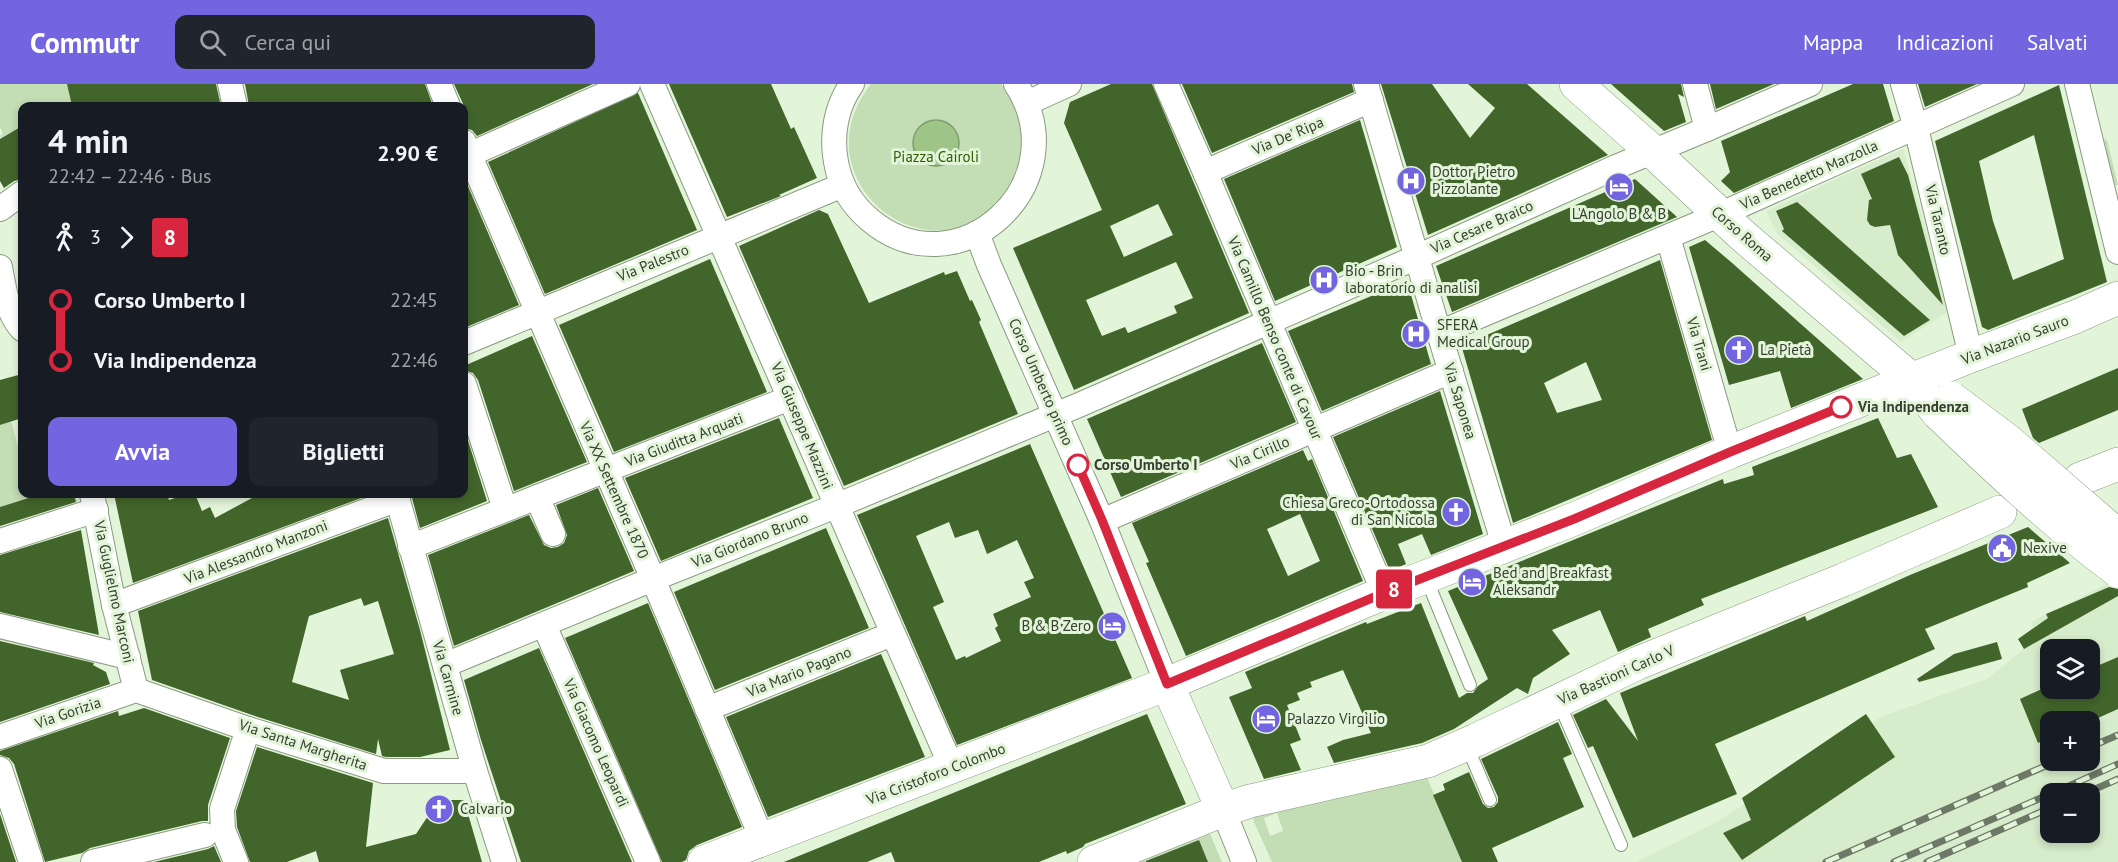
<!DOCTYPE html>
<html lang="it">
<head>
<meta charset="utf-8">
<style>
  :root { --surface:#171b24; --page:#20242c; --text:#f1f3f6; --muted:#9ea1a6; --accent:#7365e0 }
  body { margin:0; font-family:"PT Sans",sans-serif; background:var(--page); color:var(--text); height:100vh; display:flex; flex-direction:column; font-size:22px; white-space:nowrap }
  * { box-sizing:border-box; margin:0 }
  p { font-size:20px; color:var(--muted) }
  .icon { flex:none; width:33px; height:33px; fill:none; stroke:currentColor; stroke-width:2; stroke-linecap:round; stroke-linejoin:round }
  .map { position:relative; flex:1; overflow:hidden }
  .details { position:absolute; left:18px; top:18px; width:450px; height:396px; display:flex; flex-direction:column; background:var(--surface); border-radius:12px; box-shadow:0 3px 9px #0003 }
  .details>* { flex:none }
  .badge { padding:0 12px; border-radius:4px; font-size:21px; line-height:39px }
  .buttons { position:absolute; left:2040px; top:555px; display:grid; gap:12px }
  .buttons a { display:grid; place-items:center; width:60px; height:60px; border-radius:12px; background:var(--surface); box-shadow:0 3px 9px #0003; font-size:30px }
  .map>.badge { position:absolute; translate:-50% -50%; box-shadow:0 0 0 3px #fff }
  .legs { display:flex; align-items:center; gap:9px; height:66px; padding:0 30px; font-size:20px }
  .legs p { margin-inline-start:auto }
  .head { display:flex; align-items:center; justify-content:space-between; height:102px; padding:0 30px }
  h1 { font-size:33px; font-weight:700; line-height:45px }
  .primary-button { display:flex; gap:12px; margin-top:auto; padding:12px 30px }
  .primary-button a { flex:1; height:69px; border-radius:12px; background:var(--accent); color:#fff; font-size:24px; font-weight:700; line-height:69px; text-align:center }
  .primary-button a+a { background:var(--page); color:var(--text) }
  ul { padding:0 30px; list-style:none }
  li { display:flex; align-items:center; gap:21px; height:60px; font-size:22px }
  li i { display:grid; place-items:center; width:9px; height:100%; margin:0 8px; background:currentColor }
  li i::after { content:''; width:15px; height:15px; margin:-8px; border:4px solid; border-radius:50%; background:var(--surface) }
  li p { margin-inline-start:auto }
  li:first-child i { background:linear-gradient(#0000 50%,currentColor 0) }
  li:last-child i { background:linear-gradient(currentColor 50%,#0000 0) }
  header { display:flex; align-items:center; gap:36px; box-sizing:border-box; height:84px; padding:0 30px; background:var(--accent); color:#fff }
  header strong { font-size:28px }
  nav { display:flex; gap:33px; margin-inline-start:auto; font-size:21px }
  .search { width:420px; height:54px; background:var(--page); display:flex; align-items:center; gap:15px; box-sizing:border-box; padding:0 21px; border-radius:12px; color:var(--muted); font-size:22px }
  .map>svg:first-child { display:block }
  .built { fill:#d6ecca; fill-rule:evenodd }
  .green { fill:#c3ddb5; fill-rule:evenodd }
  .water { fill:#9ec587; stroke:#7f9d6e; stroke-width:1.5 }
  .building { fill:#42652b; fill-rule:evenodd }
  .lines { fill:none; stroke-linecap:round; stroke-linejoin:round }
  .lane-casing { stroke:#899a80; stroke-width:14 }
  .street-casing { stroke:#899a80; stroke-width:26 }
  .secondary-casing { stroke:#899a80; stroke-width:34 }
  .lane { stroke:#fff; stroke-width:12 }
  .street { stroke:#fff; stroke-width:24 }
  .secondary { stroke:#fff; stroke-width:33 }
  .rail-casing { stroke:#6d7867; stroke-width:7 }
  .rail { stroke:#e3f5d9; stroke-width:4.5; stroke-dasharray:14; stroke-linecap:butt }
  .secondary-bridge-casing { stroke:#899a80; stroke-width:34; stroke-linecap:butt }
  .secondary-bridge { stroke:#fff; stroke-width:33 }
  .line-1-casing { stroke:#fff; stroke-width:14 }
  .line-1 { stroke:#d7263d; stroke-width:9 }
  .stop-1-dot { fill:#fff; stroke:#d7263d; stroke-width:3 }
  .labels { text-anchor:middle; stroke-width:6; stroke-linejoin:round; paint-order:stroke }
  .street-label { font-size:15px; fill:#373f33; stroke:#e3f5d9 }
  .park-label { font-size:15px; fill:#2f5d00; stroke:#e3f5d9 }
  .poi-label { font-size:15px; fill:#373f33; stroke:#e3f5d9; text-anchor:start }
  .stop-label { font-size:15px; font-weight:bold; fill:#373f33; stroke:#e3f5d9; text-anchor:start }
</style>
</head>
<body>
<header>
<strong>Commutr</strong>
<div class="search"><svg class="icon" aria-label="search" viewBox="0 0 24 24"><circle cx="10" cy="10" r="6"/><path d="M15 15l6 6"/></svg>Cerca qui</div>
<nav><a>Mappa</a><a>Indicazioni</a><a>Salvati</a></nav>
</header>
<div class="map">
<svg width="2118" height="778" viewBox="0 0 2118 778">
  <rect width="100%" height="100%" fill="#e3f5d9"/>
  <g class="built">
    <polygon points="1903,65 1949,227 1901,258 1777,149 1766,127"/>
    <path d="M2118,494V778H1636L1715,739L1883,632L1987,595L2035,556L2031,538ZM2050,566H2090V604H2050ZM2050,638H2090V676H2050ZM2050,710H2090V748H2050Z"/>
  </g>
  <g class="green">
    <polygon points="0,0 67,0 72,22 22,22 22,42 1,54 0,52 3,50 0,43"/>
    <path d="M871,0H1001C1020,22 1028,54 1018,81C1015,90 1012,103 1007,110C933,205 795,96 871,0Z"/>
    <polygon points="2104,55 2107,56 2118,101 2114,101"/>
    <polygon points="11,337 22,377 22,410 32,410 33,412 0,423 0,341"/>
    <path d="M1426,691L1462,778H1272L1254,738L1253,733ZM1277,729L1283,747L1270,752L1264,734Z"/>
    <polygon points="1205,747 1210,750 1222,778 1200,778 1207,775 1199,756 1158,772 1160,778 1163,778 1128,778"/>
  </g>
  <circle class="water" cx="936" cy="59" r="23"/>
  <g class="building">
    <polygon points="67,0 216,0 220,18 205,22 72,22"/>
    <polygon points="245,0 425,0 433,22 249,22"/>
    <polygon points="454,0 593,0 477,52 472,46 464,44 464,22"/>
    <polygon points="669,0 771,0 791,45 794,43 817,94 779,111 781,112 727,133"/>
    <path d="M1111,0H1152L1249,229L1074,306L1013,164L1102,126L1064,39L1070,18ZM1158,120L1173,151L1124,173L1110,142ZM1176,178L1193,214L1174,222L1177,229L1128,249L1125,243L1102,252L1086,216Z"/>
    <polygon points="1182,0 1352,0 1354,8 1212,69"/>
    <polygon points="1381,0 1432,0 1470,54 1495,24 1468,0 1527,0 1608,71 1428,151"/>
    <polygon points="1611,0 1681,0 1684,13 1678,10 1686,38 1664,47"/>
    <polygon points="1710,0 1774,0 1716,25"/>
    <polygon points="1853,0 1883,0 1894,37 1734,109 1721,97 1730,88 1721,57"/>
    <polygon points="1918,0 1977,0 1925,23"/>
    <path d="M2059,1L2107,198L1988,246L1982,243L1935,57ZM2034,51L2064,175L2013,196L1993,137L1979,77Z"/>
    <polygon points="638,9 697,146 545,210 488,78"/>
    <polygon points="1360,36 1397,163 1275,217 1224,95"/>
    <polygon points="22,42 22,95 14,97 4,104 0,97 0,55"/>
    <polygon points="1899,73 1908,91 1943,221 1898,171 1890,141 1875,143 1870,141 1867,136 1869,116 1872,115 1861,90"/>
    <polygon points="464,93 519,221 464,244"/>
    <polygon points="1635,95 1677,133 1452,228 1436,182"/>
    <polygon points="1797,118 1803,123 1930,236 1904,252 1782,147 1784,145 1776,127"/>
    <polygon points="819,126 828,130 869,219 944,188 945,191 957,187 970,217 972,216 981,236 979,238 1018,330 844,402 739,162"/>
    <polygon points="1705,156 1731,178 1863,295 1791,324 1780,287 1729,301 1689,163"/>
    <polygon points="710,175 767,308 614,368 559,241"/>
    <path d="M1660,176L1712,356L1513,439L1460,257L1466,260ZM1586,278L1602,316L1557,329L1544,299Z"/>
    <polygon points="1407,197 1431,280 1322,327 1288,247"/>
    <polygon points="532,252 587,378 514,407 478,296 473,289 464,286 464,282"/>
    <polygon points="1262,259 1296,338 1121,413 1087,335"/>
    <polygon points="2118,284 2118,326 2039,359 2033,354 2022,325"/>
    <polygon points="22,290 22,334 0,341 0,296"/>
    <polygon points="1440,307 1483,450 1431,471 1422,450 1398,460 1406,480 1390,487 1333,353"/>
    <polygon points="779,334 813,414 661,477 625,394"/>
    <polygon points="1878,334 1897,374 1911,370 1938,423 1701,515 1704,521 1648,545 1651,553 1618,568 1600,526 1552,546 1570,570 1533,594 1528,610 1517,604 1454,645 1422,659 1334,679 1327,663 1343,656 1371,649 1343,586 1310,598 1312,603 1297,609 1300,616 1287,621 1301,656 1290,660 1301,686 1264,695 1229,613 1252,604 1245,588 1366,538 1367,540 1421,519 1459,614 1467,609 1473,609 1478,602 1488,595 1448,507 1723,395 1724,400 1754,391 1752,383"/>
    <polygon points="464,344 487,417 420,444 411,410 464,410"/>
    <path d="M1030,360L1132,594L957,661L857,431ZM949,438L955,454L978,446L987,470L1017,456L1034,494L1024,498L1031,513L993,530L998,542L995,544L1001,557L966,574L965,572L956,576L933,523L944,518L916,452Z"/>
    <path d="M1303,366L1308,377L1312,375L1363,497L1186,572L1146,479L1149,478L1132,439ZM1300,430L1320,477L1288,492L1267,445Z"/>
    <polygon points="598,404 634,487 454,562 428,471 529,431 544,461 551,464 558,463 564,459 567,451 556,421"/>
    <polygon points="41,410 74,410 76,418 0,442 0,423"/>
    <polygon points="114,410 167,410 169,416 187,410 195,410 202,427 210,423 215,434 252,414 250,410 372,410 133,499"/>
    <path d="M388,434L420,546L450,666L420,673H386L382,672L378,655L376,670L252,631L152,596L138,527ZM361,514L364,522L378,517L394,570L340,586L349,616L292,598L309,532Z"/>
    <polygon points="2028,443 2070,479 2027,499 2028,503 1925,545 1935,565 1715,660 1737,710 1633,754 1593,662 1588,664 1573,631 1606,615 1638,657 1620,609 1805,532 1807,537 1910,491"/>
    <polygon points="826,444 869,544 715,606 674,508"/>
    <polygon points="81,446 99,551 0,528 0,471"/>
    <polygon points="2109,503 2118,505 2118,512 2024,565 2018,555 2048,534 2046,530"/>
    <polygon points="648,519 742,743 697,761 689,767 686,776 682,778 662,778 565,554"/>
    <polygon points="0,557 94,579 93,581 106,588 110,600 0,638"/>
    <polygon points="1997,558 2002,575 1919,598 1917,595 1954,570"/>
    <polygon points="539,564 632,778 521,778 481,656 464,596"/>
    <polygon points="881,570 925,673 768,733 726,633"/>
    <polygon points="2118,573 2118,625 2089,638 2050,638 2050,654 2038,659 2020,615 2044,604 2090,604 2090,585"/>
    <polygon points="144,624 230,654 208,721 208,737 202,737 90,764 82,769 45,778 14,680 9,674 0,671 0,667 118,627 119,632"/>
    <polygon points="1147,630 1186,720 1085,760 1083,763 1067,770 1066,767 1039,778 895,778 891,768 867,778 784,778"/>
    <polygon points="1866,630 1895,673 1742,776 1723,749 1751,736 1742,714"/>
    <polygon points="1558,638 1572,670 1563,674 1584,723 1492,764 1498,778 1462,778 1433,711 1445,706 1443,700 1469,688 1483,720 1488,724 1494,723 1498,718 1498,713 1481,675"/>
    <polygon points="257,663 373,699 366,763 416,750 436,720 447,716 464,716 482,778 319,778 316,767 287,778 250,778 237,743 236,727"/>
    <polygon points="0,730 16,778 0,778"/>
    <polygon points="1199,756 1208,778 1146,778 1146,777"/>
    <polygon points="214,762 221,778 154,778 208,765"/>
  </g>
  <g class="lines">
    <g class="lane-casing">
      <g id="lane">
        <polyline points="1426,494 1470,601"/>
        <polyline points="1559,619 1621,761"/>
        <polyline points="1467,662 1490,716"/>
      </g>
    </g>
    <g class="street-casing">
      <g id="street">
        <polyline points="230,0 235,22"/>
        <polyline points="439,0 448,22"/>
        <polyline points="652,0 952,684"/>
        <path d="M852,0C836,22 831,51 836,78C840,101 852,121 870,136C958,210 1080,99 1016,0"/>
        <polyline points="1166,0 1205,88 1384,509"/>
        <polyline points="1366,0 1439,249 1504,461"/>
        <polyline points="1695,0 1707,45"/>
        <polyline points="1903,0 1916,44 1971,272"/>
        <polyline points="2077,0 2118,168"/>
        <polyline points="1027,19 1069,0"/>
        <polyline points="464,58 653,495 762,755"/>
        <polyline points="464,73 628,0"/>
        <polyline points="1205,88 1371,16"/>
        <polyline points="0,125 22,109"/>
        <polyline points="977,149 989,181 1102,437 1167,600"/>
        <polyline points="1668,153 1730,368"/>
        <path d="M0,183C4,204 7,229 22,245"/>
        <polyline points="1439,249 1719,131 2012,0"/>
        <polyline points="464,259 843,101"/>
        <polyline points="464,300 505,425"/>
        <polyline points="92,410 114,521 136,606"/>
        <polyline points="396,410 475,687 504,778"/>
        <polyline points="537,413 553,450"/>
        <polyline points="1102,437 1451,287"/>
        <polyline points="0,457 96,426"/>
        <polyline points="410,463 790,314"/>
        <polyline points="114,521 398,415"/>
        <polyline points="544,541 648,778"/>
        <polyline points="0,542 128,573"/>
        <polyline points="445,581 653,495 836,422 1079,321 1417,173 1616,83 1707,45 1810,0"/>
        <polyline points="136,606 248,645 384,687 475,687"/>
        <polyline points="707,625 892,550"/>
        <polyline points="0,653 136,606"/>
        <polyline points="0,685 31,778"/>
        <polyline points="1223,726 1244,778"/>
        <polyline points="93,778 205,751"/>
        <polyline points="236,778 223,746 222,725 248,645"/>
      </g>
    </g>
    <g class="secondary-casing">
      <g id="secondary">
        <polyline points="1576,0 1652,67 1742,151 1911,295 1938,329"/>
        <polyline points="2080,395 2118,380"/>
        <polyline points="1167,600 1223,726"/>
        <polyline points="704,778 1167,600 1384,509 1574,435 1730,368 1971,272 2075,233 2118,214"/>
        <polyline points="1094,778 1223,726 1250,717 1428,677 1476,656 1638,579 1843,496 2000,428"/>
      </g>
    </g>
    <use href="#lane" class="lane"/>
    <use href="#street" class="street"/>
    <use href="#secondary" class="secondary"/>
    <g class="rail-casing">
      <g id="rail">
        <polyline points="2090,663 2118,651"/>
        <polyline points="2051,710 2118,680"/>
        <polyline points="2084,710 2118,695"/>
        <polyline points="1826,778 2059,676"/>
        <polyline points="1894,778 2050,710"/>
        <polyline points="1927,778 2050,724"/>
      </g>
    </g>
    <use href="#rail" class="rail"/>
    <g class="secondary-bridge-casing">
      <g id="secondary-bridge">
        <polyline points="1951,314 2007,356 2118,452"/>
        <path d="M1938,329C1995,384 2054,439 2118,487"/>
      </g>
    </g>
    <use href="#secondary-bridge" class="secondary-bridge"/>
  </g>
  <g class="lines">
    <g class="line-1-casing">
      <polyline id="line-1" points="1078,381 1102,436 1167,600 1384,509 1574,435 1730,368 1841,323"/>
    </g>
    <use href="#line-1" class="line-1"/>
  </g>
  <defs>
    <g id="hospital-disc" transform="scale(1.5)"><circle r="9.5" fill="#7365e0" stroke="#e3f5d9"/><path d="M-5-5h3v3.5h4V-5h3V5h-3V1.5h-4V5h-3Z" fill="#fff"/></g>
    <g id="hotel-disc" transform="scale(1.5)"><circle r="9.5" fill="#7365e0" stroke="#e3f5d9"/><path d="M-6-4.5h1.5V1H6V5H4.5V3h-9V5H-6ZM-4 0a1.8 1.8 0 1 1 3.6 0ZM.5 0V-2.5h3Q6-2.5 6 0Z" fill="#fff"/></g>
    <g id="church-disc" transform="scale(1.5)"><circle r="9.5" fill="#7365e0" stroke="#e3f5d9"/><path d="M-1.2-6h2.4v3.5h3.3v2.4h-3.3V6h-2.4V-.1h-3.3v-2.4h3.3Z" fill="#fff"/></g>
    <g id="civic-disc" transform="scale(1.5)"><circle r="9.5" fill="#7365e0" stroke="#e3f5d9"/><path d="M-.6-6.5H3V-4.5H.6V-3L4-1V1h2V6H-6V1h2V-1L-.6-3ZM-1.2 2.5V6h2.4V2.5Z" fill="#fff"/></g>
  </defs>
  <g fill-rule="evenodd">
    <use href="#hospital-disc" x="1411" y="97"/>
    <use href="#hotel-disc" x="1619" y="103"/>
    <use href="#hospital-disc" x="1324" y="196"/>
    <use href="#hospital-disc" x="1416" y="250"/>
    <use href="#church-disc" x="1739" y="266"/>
    <use href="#church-disc" x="1456" y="428"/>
    <use href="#civic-disc" x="2002" y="464"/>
    <use href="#hotel-disc" x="1472" y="498"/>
    <use href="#hotel-disc" x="1112" y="542"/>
    <use href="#hotel-disc" x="1266" y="635"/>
    <use href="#church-disc" x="439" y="725"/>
  </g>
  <g class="stop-1-dot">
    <circle cx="1841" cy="323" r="10"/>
    <circle cx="1078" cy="381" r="10"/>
  </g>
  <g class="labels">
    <g class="street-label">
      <text transform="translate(1288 52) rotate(-23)" y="5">Via De' Ripa</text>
      <text transform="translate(1809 91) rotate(-24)" y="5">Via Benedetto Marzolla</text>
      <text transform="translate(1938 136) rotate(77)" y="5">Via Taranto</text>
      <text transform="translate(1482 143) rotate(-24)" y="5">Via Cesare Braico</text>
      <text transform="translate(1742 150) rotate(41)" y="5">Corso Roma</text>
      <text transform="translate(653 179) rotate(-22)" y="5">Via Palestro</text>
      <text transform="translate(1275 254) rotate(67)" y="5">Via Camillo Benso conte di Cavour</text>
      <text transform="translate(2015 256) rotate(-21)" y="5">Via Nazario Sauro</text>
      <text transform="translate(1699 260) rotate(74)" y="5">Via Trani</text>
      <text transform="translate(1041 298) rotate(66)" y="5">Corso Umberto primo</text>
      <text transform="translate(1460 317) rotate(73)" y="5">Via Saponea</text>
      <text transform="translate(802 342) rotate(67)" y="5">Via Giuseppe Mazzini</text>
      <text transform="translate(684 356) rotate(-21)" y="5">Via Giuditta Arquati</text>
      <text transform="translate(1260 369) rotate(-23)" y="5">Via Cirillo</text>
      <text transform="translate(614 406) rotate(66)" y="5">Via XX Settembre 1870</text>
      <text transform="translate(750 456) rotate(-22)" y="5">Via Giordano Bruno</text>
      <text transform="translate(256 468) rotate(-21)" y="5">Via Alessandro Manzoni</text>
      <text transform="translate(114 508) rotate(78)" y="5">Via Guglielmo Marconi</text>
      <text transform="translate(799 588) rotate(-22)" y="5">Via Mario Pagano</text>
      <text transform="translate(1616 591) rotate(-24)" y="5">Via Bastioni Carlo V</text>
      <text transform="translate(448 594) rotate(74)" y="5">Via Carmine</text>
      <text transform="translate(68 629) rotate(-19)" y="5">Via Gorizia</text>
      <text transform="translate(596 659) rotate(66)" y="5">Via Giacomo Leopardi</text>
      <text transform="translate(303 661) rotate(18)" y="5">Via Santa Margherita</text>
      <text transform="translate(936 690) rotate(-21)" y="5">Via Cristoforo Colombo</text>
    </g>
    <g class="park-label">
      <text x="936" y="78">Piazza Cairoli</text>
    </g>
    <g class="poi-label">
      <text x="1432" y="93">Dottor Pietro<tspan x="1432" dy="17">Pizzolante</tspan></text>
      <text x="1619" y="135" text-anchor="middle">L'Angolo B &amp; B</text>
      <text x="1345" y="192">Bio - Brin<tspan x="1345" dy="17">laboratorio di analisi</tspan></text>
      <text x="1437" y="246">SFERA<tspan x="1437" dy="17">Medical Group</tspan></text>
      <text x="1760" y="271">La Pietà</text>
      <text x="1435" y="424" text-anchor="end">Chiesa Greco-Ortodossa<tspan x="1435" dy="17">di San Nicola</tspan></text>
      <text x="2023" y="469">Nexive</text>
      <text x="1493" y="494">Bed and Breakfast<tspan x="1493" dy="17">Aleksandr</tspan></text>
      <text x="1091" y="547" text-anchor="end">B &amp; B Zero</text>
      <text x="1287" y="640">Palazzo Virgilio</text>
      <text x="460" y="730">Calvario</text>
    </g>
    <g class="stop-label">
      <text x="1858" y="328">Via Indipendenza</text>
      <text x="1094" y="386">Corso Umberto I</text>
    </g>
  </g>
</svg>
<div class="buttons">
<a><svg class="icon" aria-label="layers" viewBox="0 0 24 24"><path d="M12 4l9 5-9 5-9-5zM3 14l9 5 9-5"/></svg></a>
<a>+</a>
<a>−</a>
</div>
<b class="badge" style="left:1394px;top:505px;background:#d7263d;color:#fff">8</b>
<section class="details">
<div class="head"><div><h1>4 min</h1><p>22:42 – 22:46 · Bus</p></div><b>2.90 €</b></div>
<div class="legs"><svg class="icon" aria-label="walk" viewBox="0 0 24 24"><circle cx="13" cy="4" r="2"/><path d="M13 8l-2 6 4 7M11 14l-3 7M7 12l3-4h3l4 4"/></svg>3<svg class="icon" aria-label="forward" viewBox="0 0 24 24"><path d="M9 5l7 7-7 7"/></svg><b class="badge" style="background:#d7263d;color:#fff">8</b></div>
<ul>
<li><i style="color:#d7263d"></i><b>Corso Umberto I</b><p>22:45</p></li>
<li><i style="color:#d7263d"></i><b>Via Indipendenza</b><p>22:46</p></li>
</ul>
<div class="primary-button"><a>Avvia</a><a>Biglietti</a></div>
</section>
</div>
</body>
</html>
